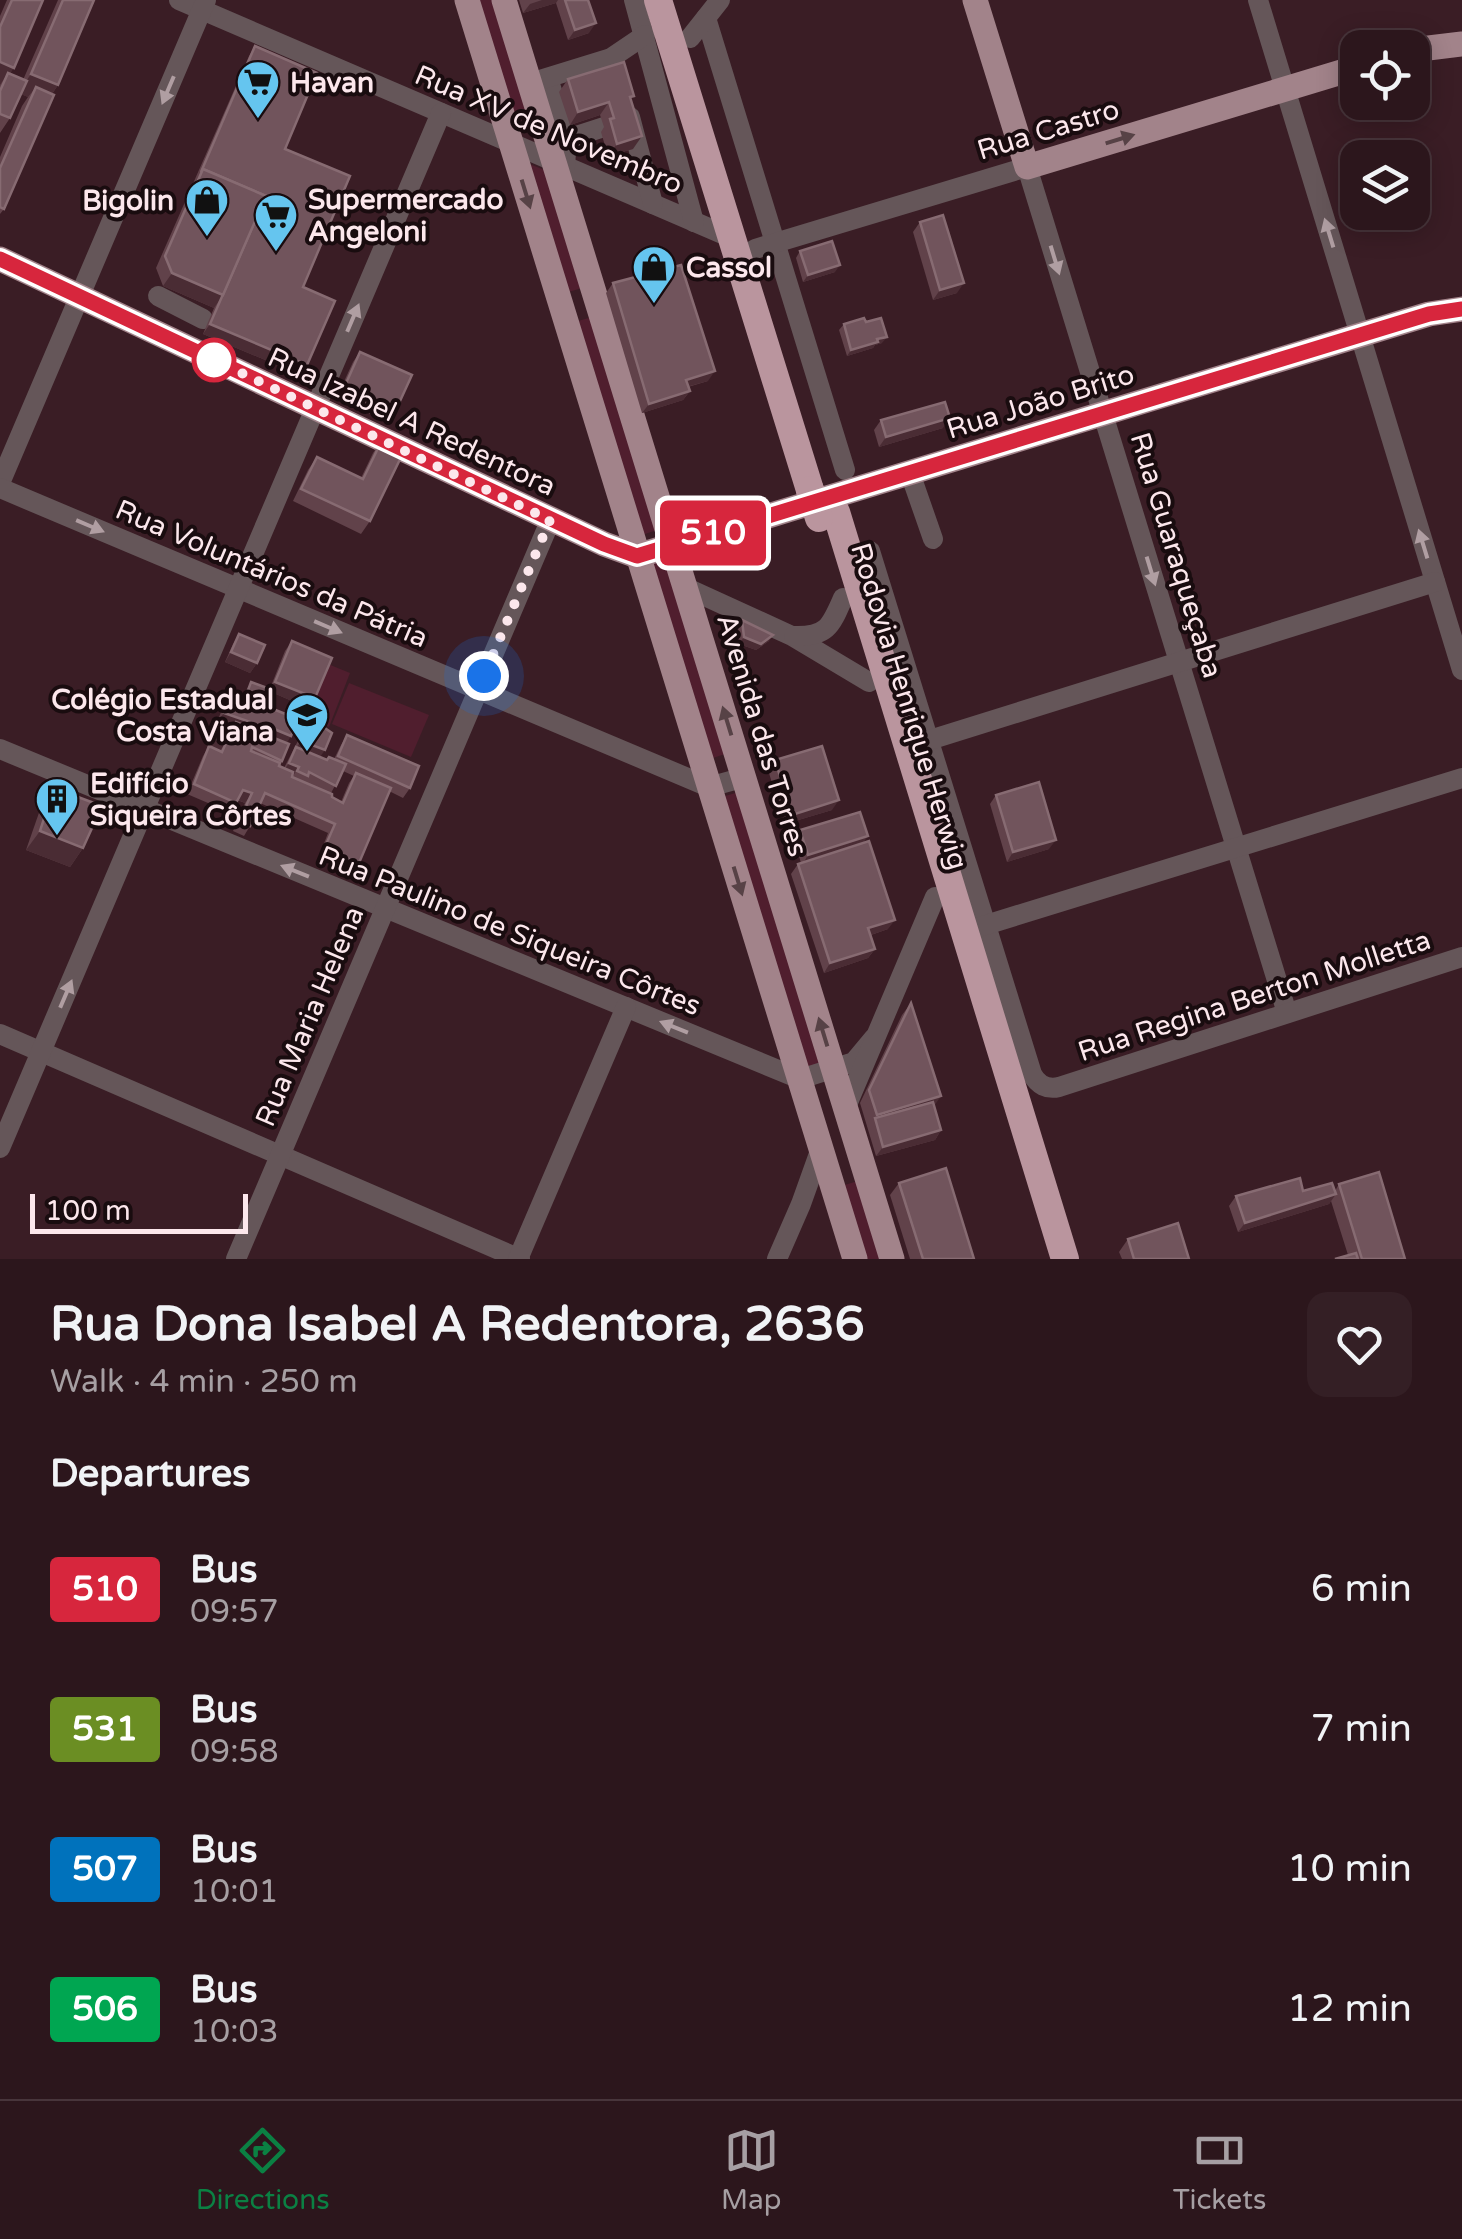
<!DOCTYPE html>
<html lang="en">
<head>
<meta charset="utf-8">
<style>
  :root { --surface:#2c161c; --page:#341f25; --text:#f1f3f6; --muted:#a69fa3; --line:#48353b; --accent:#0b8043 }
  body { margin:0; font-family:"Varela Round",sans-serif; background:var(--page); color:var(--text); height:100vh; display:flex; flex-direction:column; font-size:38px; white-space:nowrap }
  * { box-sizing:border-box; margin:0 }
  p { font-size:32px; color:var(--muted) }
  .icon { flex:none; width:55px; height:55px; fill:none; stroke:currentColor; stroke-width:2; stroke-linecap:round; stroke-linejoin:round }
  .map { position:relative; height:1259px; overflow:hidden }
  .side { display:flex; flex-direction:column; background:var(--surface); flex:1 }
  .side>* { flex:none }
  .badge { padding:0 20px; border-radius:8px; font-size:35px; line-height:65px }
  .buttons { position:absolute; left:1340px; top:30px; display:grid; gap:20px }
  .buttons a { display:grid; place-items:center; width:90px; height:90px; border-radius:20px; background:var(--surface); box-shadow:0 5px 25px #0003,0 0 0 2px var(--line); font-size:50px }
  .scale { position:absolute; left:30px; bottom:25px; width:218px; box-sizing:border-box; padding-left:10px; border:5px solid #fce7ec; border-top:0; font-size:28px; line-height:35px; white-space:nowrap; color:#fce7ec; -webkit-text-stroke:8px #190c0f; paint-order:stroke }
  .you { position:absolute; width:50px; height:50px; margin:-25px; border:8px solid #fff; border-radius:50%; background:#1a73e8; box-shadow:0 0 0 15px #1a73e833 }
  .map>.badge { position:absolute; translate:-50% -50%; box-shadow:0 0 0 5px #fff }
  h2 { padding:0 50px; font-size:38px; line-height:90px }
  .round { display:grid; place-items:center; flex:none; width:105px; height:105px; border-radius:20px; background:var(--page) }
  .summary { display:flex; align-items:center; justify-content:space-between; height:170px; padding:0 50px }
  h1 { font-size:48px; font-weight:700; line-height:75px }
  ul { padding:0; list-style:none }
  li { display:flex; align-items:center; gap:30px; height:140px; padding:0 50px }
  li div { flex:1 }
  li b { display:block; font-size:38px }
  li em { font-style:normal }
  li .badge { min-width:110px; font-weight:700; text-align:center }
  .tabs { display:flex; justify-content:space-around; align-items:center; height:140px; border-top:2px solid var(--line); background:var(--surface); font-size:28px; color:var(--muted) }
  .tabs a { display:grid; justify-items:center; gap:5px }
  .tabs .active { color:var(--accent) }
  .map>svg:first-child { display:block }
  .green { fill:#501e2e }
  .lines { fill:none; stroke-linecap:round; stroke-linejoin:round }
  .minor { stroke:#655659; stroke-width:20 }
  .major { stroke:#a2838a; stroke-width:25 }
  .highway { stroke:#ba959e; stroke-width:28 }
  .highway-bridge { stroke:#ba959e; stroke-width:28 }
  .wall { fill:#61424a; fill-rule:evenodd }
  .shaded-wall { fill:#4a2c34 }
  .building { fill:#71545c; stroke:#876b72; stroke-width:2.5 }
  .oneway { fill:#b09ea2 }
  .oneway2 { fill:#574246 }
  .line-casing { stroke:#fff; stroke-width:22 }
  .line { stroke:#d7263d; stroke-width:15 }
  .walk { stroke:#fce7ec; stroke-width:10; stroke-dasharray:0 18 }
  .stop-dot { fill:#fff; stroke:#d7263d; stroke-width:5 }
  .labels { text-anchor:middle; stroke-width:8; stroke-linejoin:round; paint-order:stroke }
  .poi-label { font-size:28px; font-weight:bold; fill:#fce7ec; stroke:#190c0f; text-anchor:start }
  .street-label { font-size:28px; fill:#fce7ec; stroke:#190c0f }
</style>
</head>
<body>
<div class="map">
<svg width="1462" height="1259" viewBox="0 0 1462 1259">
  <rect width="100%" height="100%" fill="#3a1d25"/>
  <g class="green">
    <polygon points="476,0 494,0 530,114 512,118"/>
    <polygon points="522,161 547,171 582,288 562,294"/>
    <polygon points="592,317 657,530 636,537 571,323"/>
    <polygon points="667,555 728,753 707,760 646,558"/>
    <polygon points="328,664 350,673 329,727 306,716"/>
    <polygon points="349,683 429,715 411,757 332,724"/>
    <polygon points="739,792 823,1065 806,1069 718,798"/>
    <polygon points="858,1181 883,1259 863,1259 841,1186"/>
  </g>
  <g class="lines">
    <g class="minor">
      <polyline points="179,0 732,238"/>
      <polyline points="634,0 694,222"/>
      <polyline points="1258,0 1462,670"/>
      <polyline points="706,18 845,470"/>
      <polyline points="690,38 720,0"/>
      <polyline points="548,78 567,139"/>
      <polyline points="530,83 611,58 645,35"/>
      <polyline points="630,117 653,204"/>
      <polyline points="565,166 567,139 604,127"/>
      <polyline points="755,249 1027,167 1287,1013"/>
      <polyline points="158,296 203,319"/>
      <polyline points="910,473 933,539"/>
      <polyline points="0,483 206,0"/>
      <polyline points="0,488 709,787 745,777"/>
      <path d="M870,551L1032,1074C1038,1085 1047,1090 1059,1087L1462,957"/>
      <polyline points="687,588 792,636 869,682"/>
      <path d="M794,636C827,637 831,626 843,598"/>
      <polyline points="920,743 1435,582"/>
      <polyline points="0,749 800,1079 854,1062 874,1038"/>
      <polyline points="976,928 1462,778"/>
      <polyline points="0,1034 520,1259"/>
      <polyline points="846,1107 935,897"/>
      <polyline points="0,1148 441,113"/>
      <polyline points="236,1259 551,519"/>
      <polyline points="518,1259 626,1007"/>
      <polyline points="777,1259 801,1204 821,1148"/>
    </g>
    <g class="major">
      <polyline points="467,0 855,1259"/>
      <polyline points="504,0 892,1259"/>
      <polyline points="975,0 1027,167 1358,67"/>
      <polyline points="1412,50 1462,44"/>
      <polyline points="0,259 604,544 637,556 1429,314 1462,309"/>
    </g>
    <g class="highway">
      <polyline points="658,0 810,490"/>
      <polyline points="836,512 1065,1259"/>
    </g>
    <polyline class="highway-bridge" points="810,490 819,518"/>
  </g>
  <g class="wall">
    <polygon points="7,0 43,0 10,74 23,80 58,0 94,0 58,85 52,94 4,209 0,214 0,157 22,106 28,97 21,94 10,118 0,133 0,16"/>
    <polygon points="519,0 588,0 589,33 568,40 556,3 523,13"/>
    <polygon points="255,46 285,149 303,287 307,365 301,375 203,334 214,308 163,286 156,268 249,56"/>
    <polygon points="568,79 631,101 633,149 608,156 601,132 604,127 600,115 570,125 559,92"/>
    <polygon points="920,222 957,293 933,300 913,232"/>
    <polygon points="800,251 835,272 803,282 796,258"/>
    <polygon points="613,283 708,381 688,387 690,391 683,400 642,413 606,293"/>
    <polygon points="866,322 882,343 875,345 873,348 847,356 839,330 844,324"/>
    <polygon points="360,352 395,412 389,422 336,399 353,362"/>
    <polygon points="881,420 943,428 879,447 874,430"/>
    <polygon points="382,440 370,521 361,534 293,501 308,470 317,457 361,478 373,453"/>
    <polygon points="742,620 769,641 756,650 739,644 738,627"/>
    <polygon points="239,634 257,663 250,673 225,662 233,644"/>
    <polygon points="292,641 315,698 308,708 269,691 285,651"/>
    <path d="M251,682L286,743L282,761L279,766L284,768L302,733L308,723L320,757L327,760L334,759L341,745L347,735L410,788L403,798L389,791L352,873L318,859L328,833L260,803L250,826L244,836L233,831L245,803L237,800L229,812L187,794L203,756L208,748H207L213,731L219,723L217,722L224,705L231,696L241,700ZM343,771L354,776L349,783L341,802L332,797L331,793Z"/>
    <polygon points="775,760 832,810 785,824 768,770"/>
    <polygon points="54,788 83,848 70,867 26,850 41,807"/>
    <polygon points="996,795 1049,849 1007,862 990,804"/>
    <polygon points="800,830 863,843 888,929 871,935 875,949 868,958 824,973 791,874 798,864 801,863 794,840"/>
    <polygon points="911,1003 934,1106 941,1130 935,1140 876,1156 860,1103 902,1015"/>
    <polygon points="899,1183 974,1259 910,1259 890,1195"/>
    <polygon points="1339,1184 1405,1259 1335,1259 1348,1255 1331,1201 1329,1204 1238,1232 1229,1206 1236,1196 1303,1191 1335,1191"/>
    <polygon points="1128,1239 1189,1259 1122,1259 1119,1252"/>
  </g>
  <g class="shaded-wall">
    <polygon points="542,0 558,0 556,3 523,13 530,4"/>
    <polygon points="596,23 589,33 568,40 575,30"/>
    <polygon points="0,62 14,68 4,82 8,73 0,85"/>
    <polygon points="31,74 58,85 45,104 36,87 28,97 18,93"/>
    <polygon points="609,102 600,115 570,125 578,112"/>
    <polygon points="642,136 633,149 608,156 617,144"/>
    <polygon points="840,265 835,272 803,282 808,275"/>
    <polygon points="172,273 223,295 214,308 163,286"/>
    <polygon points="964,283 957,293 933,300 940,290"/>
    <polygon points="210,324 307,365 301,375 203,334"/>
    <polygon points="887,337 882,343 875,345 873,348 847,356 851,350"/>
    <polygon points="715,371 708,381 679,389 686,380"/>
    <polygon points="690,391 683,400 642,413 649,404"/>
    <polygon points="950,418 943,428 879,447 886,437"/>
    <polygon points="773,635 769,641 756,650 739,644 744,637"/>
    <polygon points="231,652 257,663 250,673 225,662"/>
    <polygon points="275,682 315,698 308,708 269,691"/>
    <polygon points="224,713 253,723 246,733 236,722 232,728 217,722"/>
    <polygon points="262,724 291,736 285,746 256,734"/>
    <polygon points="214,738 226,743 219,752 207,748"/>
    <polygon points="301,741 325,750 318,760 294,751"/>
    <polygon points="289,763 299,767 292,777 282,773"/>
    <polygon points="243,790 252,793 245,803 236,799"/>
    <polygon points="839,800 832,810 785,824 792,815"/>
    <polygon points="40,831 83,848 70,867 26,850"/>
    <polygon points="868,836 861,846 802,865 808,855"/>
    <polygon points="1056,840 1049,849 1007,862 1013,852"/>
    <polygon points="324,849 359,863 352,873 318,859"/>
    <polygon points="895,920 888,929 862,938 868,928"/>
    <polygon points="875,949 868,958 824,973 830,963"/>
    <polygon points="941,1096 932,1109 875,1118 877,1115"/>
    <polygon points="941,1130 935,1140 876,1156 883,1147"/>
    <polygon points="1336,1194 1329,1204 1238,1232 1245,1223"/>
  </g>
  <g class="building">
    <polygon points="12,0 43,0 14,68 0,62 0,27"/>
    <polygon points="63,0 94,0 58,85 31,74"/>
    <polygon points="565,0 588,0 596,23 575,30"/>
    <polygon points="255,46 317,73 285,149 350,176 303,287 335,301 307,365 210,324 266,196 203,169 201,172"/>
    <polygon points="624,62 634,96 630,97 642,136 617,144 610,119 614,118 609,102 578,112 568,79"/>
    <polygon points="8,73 27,81 10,118 0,114 0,91"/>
    <polygon points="36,87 54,95 4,209 0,207 0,168"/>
    <polygon points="203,169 266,196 223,295 172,273 165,256"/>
    <polygon points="943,215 964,283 940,290 920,222"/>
    <polygon points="832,241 840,265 808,275 800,251"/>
    <polygon points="681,265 715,371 686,380 690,391 649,404 613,283"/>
    <polygon points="864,318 866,322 881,318 887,337 877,339 878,342 851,350 844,324"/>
    <polygon points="360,352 412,375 395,412 343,390"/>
    <polygon points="945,402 950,418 886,437 881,420"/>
    <polygon points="382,440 404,451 370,521 301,489 317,457 363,479"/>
    <polygon points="742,620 773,635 761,644 744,637"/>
    <polygon points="239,634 265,645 257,663 231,652"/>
    <polygon points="292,641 332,658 315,698 275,682"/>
    <polygon points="251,682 270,689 263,705 298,719 291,736 262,724 259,732 289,744 282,761 252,747 251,751 280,763 279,766 293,772 292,777 332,794 332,797 343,803 356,773 391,788 359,863 324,849 335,824 265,793 250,826 239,821 252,793 243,790 236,803 194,784 209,746 222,752 226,743 214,738 220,722 234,727 236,722 251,728 253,723 224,713 231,696 244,701"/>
    <polygon points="308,723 321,728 322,726 332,733 325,750 301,741"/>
    <polygon points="347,735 419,766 410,788 338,756"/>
    <polygon points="822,746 839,800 792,815 775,760"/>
    <polygon points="296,747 327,760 329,757 346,764 336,786 309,772 308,776 297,771 299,767 289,763"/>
    <polygon points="1039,782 1056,840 1013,852 996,795"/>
    <polygon points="54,788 102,806 83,848 40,831"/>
    <polygon points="860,812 868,836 808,855 800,830"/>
    <polygon points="869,841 895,920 868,928 875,949 830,963 798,864"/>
    <polygon points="911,1003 941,1096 877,1115 869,1090"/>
    <polygon points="933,1102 941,1130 883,1147 875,1118"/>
    <polygon points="946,1168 974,1259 923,1259 899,1183"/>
    <polygon points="1379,1172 1405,1259 1362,1259 1339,1184"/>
    <polygon points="1300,1178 1303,1191 1332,1183 1336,1194 1245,1223 1236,1196"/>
    <polygon points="1178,1223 1189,1259 1134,1259 1128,1239"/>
    <polygon points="1356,1253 1358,1259 1335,1259"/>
  </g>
  <defs><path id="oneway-solid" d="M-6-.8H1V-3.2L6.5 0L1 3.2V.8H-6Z" transform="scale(2.5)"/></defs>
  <g class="oneway">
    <use href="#oneway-solid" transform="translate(168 90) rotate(113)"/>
    <use href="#oneway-solid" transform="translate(1329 233) rotate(-107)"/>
    <use href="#oneway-solid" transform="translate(1055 260) rotate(73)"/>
    <use href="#oneway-solid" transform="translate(353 318) rotate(-67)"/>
    <use href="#oneway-solid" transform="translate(90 526) rotate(23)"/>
    <use href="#oneway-solid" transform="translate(1423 544) rotate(-107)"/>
    <use href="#oneway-solid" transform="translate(1151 571) rotate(73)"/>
    <use href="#oneway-solid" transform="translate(328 627) rotate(23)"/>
    <use href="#oneway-solid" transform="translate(295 871) rotate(-158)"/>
    <use href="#oneway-solid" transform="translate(66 994) rotate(-67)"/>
    <use href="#oneway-solid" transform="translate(674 1027) rotate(-158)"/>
  </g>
  <g class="oneway2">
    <use href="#oneway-solid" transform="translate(1120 139) rotate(-17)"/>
    <use href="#oneway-solid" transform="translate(526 194) rotate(73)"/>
    <use href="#oneway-solid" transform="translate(727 721) rotate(-107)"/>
    <use href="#oneway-solid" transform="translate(738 881) rotate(73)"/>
    <use href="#oneway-solid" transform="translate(823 1032) rotate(-107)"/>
  </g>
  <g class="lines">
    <g class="line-casing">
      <polyline id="line" points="0,259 604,544 637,556 1429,314 1462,309"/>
    </g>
    <use href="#line" class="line"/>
    <polyline class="walk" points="214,360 212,359 550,520 484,676"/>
  </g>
  <defs>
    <g id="supermarket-pin" transform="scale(2.25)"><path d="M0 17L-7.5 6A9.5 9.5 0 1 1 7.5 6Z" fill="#65c5ef" stroke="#190c0f"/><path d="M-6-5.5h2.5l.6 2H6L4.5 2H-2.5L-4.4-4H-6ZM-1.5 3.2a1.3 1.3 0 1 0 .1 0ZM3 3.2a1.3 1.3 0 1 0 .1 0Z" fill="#111"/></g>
    <g id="shop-pin" transform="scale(2.25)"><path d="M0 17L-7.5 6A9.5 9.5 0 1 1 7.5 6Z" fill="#65c5ef" stroke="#190c0f"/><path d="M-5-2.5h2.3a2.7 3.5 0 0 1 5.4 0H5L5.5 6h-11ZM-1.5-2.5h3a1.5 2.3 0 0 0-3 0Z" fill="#111"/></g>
    <g id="school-pin" transform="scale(2.25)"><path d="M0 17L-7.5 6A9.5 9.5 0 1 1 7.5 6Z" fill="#65c5ef" stroke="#190c0f"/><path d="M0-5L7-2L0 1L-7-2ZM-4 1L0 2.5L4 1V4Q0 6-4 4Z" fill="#111"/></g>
    <g id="building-pin" transform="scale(2.25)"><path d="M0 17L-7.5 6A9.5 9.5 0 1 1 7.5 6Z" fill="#65c5ef" stroke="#190c0f"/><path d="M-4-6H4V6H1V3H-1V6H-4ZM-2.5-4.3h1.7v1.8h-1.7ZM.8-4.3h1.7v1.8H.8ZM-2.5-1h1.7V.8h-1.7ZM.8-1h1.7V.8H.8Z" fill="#111"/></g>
  </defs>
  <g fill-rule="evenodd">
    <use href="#supermarket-pin" x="258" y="82"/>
    <use href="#shop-pin" x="207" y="200"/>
    <use href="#supermarket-pin" x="276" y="215"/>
    <use href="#shop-pin" x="654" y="267"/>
    <use href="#school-pin" x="307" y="715"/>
    <use href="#building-pin" x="57" y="799"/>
  </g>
  <circle class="stop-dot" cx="214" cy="360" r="20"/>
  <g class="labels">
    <g class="poi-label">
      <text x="290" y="92">Havan</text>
      <text x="308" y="209">Supermercado<tspan x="308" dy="32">Angeloni</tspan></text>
      <text x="174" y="210" text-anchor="end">Bigolin</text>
      <text x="686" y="277">Cassol</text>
      <text x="274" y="709" text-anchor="end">Colégio Estadual<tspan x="274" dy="32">Costa Viana</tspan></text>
      <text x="90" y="793">Edifício<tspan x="90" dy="32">Siqueira Côrtes</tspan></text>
    </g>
    <g class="street-label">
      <text transform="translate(549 129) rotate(23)" y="10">Rua XV de Novembro</text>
      <text transform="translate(1048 129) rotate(-17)" y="10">Rua Castro</text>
      <text transform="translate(1040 401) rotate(-17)" y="10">Rua João Brito</text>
      <text transform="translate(412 421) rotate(25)" y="10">Rua Izabel A Redentora</text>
      <text transform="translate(1177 555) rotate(73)" y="10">Rua Guaraqueçaba</text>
      <text transform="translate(272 573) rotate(23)" y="10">Rua Voluntários da Pátria</text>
      <text transform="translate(910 706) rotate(73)" y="10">Rodovia Henrique Herwig</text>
      <text transform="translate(763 735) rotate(73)" y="10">Avenida das Torres</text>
      <text transform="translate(510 930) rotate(22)" y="10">Rua Paulino de Siqueira Côrtes</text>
      <text transform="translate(1254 995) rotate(-18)" y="10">Rua Regina Berton Molletta</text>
      <text transform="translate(309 1016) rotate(-67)" y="10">Rua Maria Helena</text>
    </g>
  </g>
</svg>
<div class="buttons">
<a><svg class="icon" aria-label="locate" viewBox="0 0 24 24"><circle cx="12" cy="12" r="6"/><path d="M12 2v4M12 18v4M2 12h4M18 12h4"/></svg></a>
<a><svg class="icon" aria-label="layers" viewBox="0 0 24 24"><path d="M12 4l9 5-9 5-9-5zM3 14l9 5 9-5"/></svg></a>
</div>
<div class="scale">100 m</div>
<div class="you" style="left:484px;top:676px"></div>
<b class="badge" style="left:713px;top:533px;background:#d7263d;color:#fff">510</b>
</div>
<section class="side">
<div class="summary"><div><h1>Rua Dona Isabel A Redentora, 2636</h1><p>Walk · 4 min · 250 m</p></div><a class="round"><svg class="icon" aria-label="heart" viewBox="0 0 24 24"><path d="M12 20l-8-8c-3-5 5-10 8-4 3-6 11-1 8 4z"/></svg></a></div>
<h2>Departures</h2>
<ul>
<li><span class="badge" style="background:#d7263d;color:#fff">510</span><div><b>Bus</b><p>09:57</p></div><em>6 min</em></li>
<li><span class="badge" style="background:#6b8e23;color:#fff">531</span><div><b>Bus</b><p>09:58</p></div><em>7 min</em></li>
<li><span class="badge" style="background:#0072bc;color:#fff">507</span><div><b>Bus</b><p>10:01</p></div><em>10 min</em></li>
<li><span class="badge" style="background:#00a651;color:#fff">506</span><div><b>Bus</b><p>10:03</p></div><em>12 min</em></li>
</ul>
</section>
<nav class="tabs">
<a class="active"><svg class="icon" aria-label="directions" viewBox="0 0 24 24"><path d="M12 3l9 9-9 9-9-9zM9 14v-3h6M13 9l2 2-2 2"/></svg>Directions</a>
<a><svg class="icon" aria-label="map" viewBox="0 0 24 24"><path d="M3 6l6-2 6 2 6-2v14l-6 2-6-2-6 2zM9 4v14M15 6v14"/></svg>Map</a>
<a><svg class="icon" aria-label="tickets" viewBox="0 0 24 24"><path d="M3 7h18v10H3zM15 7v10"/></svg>Tickets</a>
</nav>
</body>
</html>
